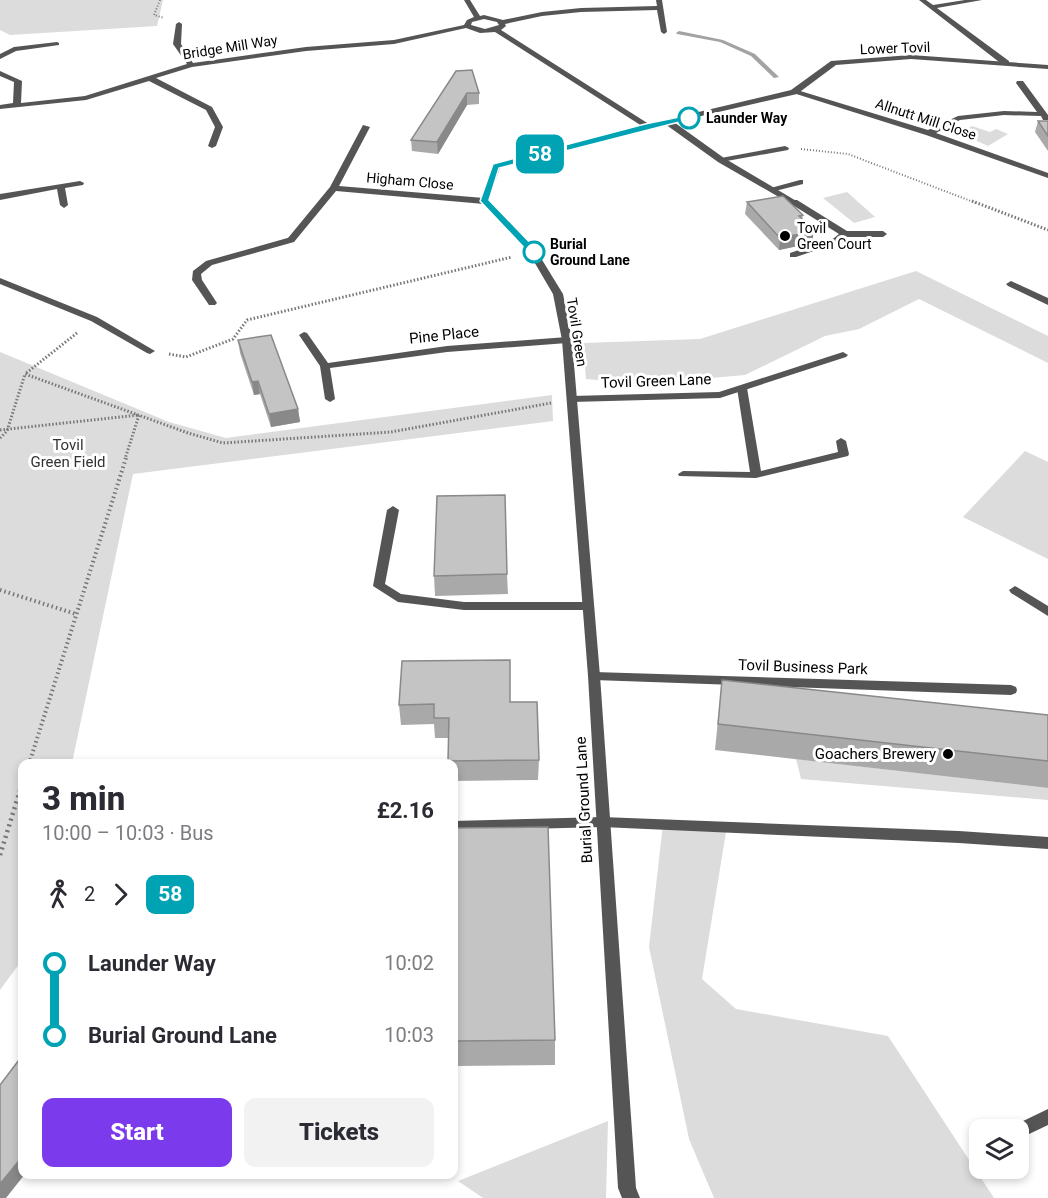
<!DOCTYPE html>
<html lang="en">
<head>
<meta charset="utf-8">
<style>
  :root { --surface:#fff; --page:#f2f2f3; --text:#2b2b33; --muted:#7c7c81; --accent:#7c3aed }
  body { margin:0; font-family:Roboto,sans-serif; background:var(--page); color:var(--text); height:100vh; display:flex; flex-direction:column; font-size:22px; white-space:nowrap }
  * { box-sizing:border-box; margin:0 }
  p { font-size:20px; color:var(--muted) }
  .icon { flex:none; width:33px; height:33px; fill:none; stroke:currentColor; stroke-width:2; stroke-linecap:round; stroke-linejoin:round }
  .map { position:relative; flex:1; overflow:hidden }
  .details { position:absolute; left:18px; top:759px; width:440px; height:420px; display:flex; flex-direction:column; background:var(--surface); border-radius:12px; box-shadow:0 3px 9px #0003 }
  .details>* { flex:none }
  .badge { padding:0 12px; border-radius:9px; font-size:21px; line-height:39px }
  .fabs { position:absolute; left:969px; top:1119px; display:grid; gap:12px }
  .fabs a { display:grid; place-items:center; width:60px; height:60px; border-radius:12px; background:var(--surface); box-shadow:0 3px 9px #0003; font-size:30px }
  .map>.badge { position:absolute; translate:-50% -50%; box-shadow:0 0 0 3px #fff }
  .legs { display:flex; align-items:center; gap:9px; height:66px; padding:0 24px; font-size:20px }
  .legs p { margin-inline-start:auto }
  .headline { display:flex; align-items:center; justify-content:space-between; height:102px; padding:0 24px }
  h1 { font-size:33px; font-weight:800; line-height:45px }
  .primary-button { display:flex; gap:12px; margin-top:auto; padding:12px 24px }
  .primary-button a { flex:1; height:69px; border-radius:12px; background:var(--accent); color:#fff; font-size:24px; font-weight:800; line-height:69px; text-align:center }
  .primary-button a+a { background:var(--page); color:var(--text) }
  ul { padding:0 24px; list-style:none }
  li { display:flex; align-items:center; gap:21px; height:72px; font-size:22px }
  li i { display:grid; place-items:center; width:9px; height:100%; margin:0 8px; background:currentColor }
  li i::after { content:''; width:15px; height:15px; margin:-8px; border:4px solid; border-radius:50%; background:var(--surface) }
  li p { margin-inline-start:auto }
  li:first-child i { background:linear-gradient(#0000 50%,currentColor 0) }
  li:last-child i { background:linear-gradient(currentColor 50%,#0000 0) }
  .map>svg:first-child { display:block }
  .green { fill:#dcdcdc }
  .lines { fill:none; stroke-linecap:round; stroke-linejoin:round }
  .stream { fill:#a3a3a3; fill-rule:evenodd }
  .path-far3 { stroke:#777; stroke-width:2; stroke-dasharray:1 2; stroke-linecap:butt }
  .path-far2 { stroke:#777; stroke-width:3; stroke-dasharray:1.5 2; stroke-linecap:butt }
  .path-far1 { stroke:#777; stroke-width:4; stroke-dasharray:1.5 3; stroke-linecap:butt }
  .path { stroke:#777; stroke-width:4.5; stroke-dasharray:2 4; stroke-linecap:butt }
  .service { fill:#555; fill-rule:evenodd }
  .minor { fill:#555; fill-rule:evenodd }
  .tertiary { fill:#555; fill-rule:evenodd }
  .wall { fill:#a9a9a9 }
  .shaded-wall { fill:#898989 }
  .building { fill:#c4c4c4; stroke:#898989; stroke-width:1.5 }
  .line-1 { fill:#00a3b4; stroke:#fff; stroke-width:1.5 }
  .stop-1-dot { fill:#fff; stroke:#00a3b4; stroke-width:3 }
  .poi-dot { fill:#000; stroke:#fff; stroke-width:2 }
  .labels { text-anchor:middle; stroke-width:6; stroke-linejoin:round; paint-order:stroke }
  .far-street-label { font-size:14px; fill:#000; stroke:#fff }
  .far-stop-label { font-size:14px; font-weight:bold; fill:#000; stroke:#fff; text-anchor:start }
  .far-poi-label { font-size:14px; fill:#000; stroke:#fff; text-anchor:start }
  .street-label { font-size:15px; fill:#000; stroke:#fff }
  .park-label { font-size:15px; fill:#333; stroke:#fff }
  .poi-label { font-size:15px; fill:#000; stroke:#fff; text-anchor:end }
</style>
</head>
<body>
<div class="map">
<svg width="1048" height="1198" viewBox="0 0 1048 1198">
  <rect width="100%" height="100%" fill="#fff"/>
  <g class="green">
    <polygon points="0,0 163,0 157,26 10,35 0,30"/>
    <polygon points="972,126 990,132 996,129 1008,134 988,146 959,133"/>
    <polygon points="847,192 875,217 854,223 823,198"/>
    <polygon points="916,271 1048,336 1048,363 919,299 859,329 825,336 745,375 642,384 586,379 583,343 700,339"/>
    <polygon points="0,352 169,422 226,438 552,395 553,421 133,474 72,763 22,764 22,960 0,990"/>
    <polygon points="1025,451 1048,462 1048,559 963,517"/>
    <polygon points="796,759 1048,788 1048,800 801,779"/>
    <polygon points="663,824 727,826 702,979 736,1009 888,1036 994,1198 714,1198 689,1139 649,947"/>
    <polygon points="608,1121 606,1198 483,1198 458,1181"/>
  </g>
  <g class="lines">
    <polygon class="stream" points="679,31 723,40 755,54 779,77 774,78 751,56 720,42 677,34 676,33"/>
    <g class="path-far3">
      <polyline points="160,0 154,15 164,18"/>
      <polyline points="801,149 848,154 976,203"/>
    </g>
    <g class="path-far2">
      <polyline points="972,201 1048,230"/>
      <polyline points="77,333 25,374 188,433 223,443 391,432 551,403"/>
      <polyline points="169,354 186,357 233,339 247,320 512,257"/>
      <polyline points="0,430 139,415 125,459"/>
      <polyline points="0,438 7,431 25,374"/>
    </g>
    <g class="path-far1">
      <polyline points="0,590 76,614"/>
      <polyline points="29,764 126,458"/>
    </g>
    <polyline class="path" points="0,855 22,784"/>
    <g class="service">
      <polygon points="785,146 789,148 788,150 721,162 717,160 721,158"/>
      <polygon points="800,180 803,180 803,184 771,192 767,189"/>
      <polygon points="791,200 797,200 847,231 883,231 887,234 883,237 847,237 840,242 796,257 790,257 790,253 834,238 839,234 791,204"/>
      <polygon points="291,237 295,240 294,242 212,265 201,274 202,280 217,303 215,305 209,305 192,280 193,271 206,261"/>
      <polygon points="1011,281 1048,298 1048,305 1008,286 1006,284"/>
      <polygon points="742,385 747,388 761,471 838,452 836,441 841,438 846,441 849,454 848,456 756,478 679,476 678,474 683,471 750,472 737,388"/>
      <polygon points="393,506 399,510 385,584 401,594 464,602 588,602 594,606 588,610 464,610 398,602 373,586 387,510"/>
      <polygon points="1015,586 1048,606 1048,616 1011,593 1009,590"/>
      <polygon points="602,817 959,831 1048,837 1048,849 959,843 602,827 453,831 453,821"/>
      <polygon points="1048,1109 1048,1125 1027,1135 1021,1132 1019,1127 1021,1122"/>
    </g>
    <g class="minor">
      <path d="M464,0H470L480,16L484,15L503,20L542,12L581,8L657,6L656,0H662L667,32L664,34L661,32L657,10L581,12L542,16L505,24L506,26L501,30L652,126L645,128L495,32L480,33L466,28L394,44L306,51L192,67L156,78L212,107L223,127L216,146L212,148L208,146L215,127L206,110L149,81L86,100L0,109V105L13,103L14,82L0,76V71L22,81L21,103L85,96L187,64L173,44L176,24L179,22L182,24L181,44L193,63L306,47L394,40L464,25L467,20L474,17ZM484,19L497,22L499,25L485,29L471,25L472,22Z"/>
      <polygon points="919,0 926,0 933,5 965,0 982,0 937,8 1009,61 1009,65 1003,65"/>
      <polygon points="57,42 59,43 59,45 16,51 0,59 0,54 14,47"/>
      <polygon points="1017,81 1023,81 1048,115 1048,120 1043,120 1041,116 1004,115 960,120 936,133 1048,173 1048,178 926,135 790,92 797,90 928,130 958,116 1004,111 1037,112 1016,83"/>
      <polygon points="665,120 671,120 724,158 798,202 791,204 718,162 665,124"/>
      <polygon points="363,125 370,127 339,186 484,198 488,201 484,204 336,191 294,242 288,242 288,238 330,187"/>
      <polygon points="80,181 84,183 83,185 65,188 68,205 64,208 60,205 57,189 0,200 0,194"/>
      <polygon points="0,278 97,317 155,351 150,354 147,353 91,321 0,284"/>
      <polygon points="304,332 307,333 328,363 447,346 567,337 572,340 567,343 447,352 330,368 335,399 330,402 325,399 320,366 299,335"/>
      <polygon points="843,352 848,355 846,357 720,398 572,402 567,399 572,396 719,392"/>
      <polygon points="594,672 1011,685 1016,687 1017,690 1016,693 1011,695 594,680 590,679 588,676 590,673"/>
    </g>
    <polygon class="tertiary" points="911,55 1048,65 1048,69 911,59 836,65 797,94 649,128 500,168 488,201 536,250 563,294 572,340 600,676 636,1188 640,1198 622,1198 618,1188 588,676 562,340 553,294 529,253 480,201 493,164 648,124 791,90 831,61"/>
  </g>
  <g class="wall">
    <polygon points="472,70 479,93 479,104 467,105 438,154 412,151 411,140"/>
    <polygon points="1038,121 1048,121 1048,151 1035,132"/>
    <polygon points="747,202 803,215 802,220 812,243 779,250 745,214"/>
    <polygon points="238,340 298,409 300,422 271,427 260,394 254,395 240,353"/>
    <polygon points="507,574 508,594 435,596 434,576"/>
    <polygon points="722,680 1048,715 1048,788 715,750"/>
    <polygon points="510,702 539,760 538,780 453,781 453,764 448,764 448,738 435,738 434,724 401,725 399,705"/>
    <polygon points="453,828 555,1040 555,1065 453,1066"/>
  </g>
  <g class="shaded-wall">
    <polygon points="467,93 467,105 438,154 437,142"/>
    <polygon points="814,231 812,243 779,250 780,238"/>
    <polygon points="258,381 260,394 254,395 252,382"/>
    <polygon points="298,409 300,422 271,427 269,414"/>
    <polygon points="22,1157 22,1174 25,1174 6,1198 0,1198 0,1184"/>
  </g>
  <g class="building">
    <polygon points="472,70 479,93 467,93 437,142 411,140 456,71"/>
    <polygon points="1038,121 1048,121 1048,136"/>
    <polygon points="783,196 803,215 799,216 814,231 780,238 747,202"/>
    <polygon points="271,335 298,409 269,414 258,381 252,382 238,340"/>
    <polygon points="505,495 507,574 434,576 437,496"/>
    <polygon points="510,660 510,702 537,702 539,760 448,761 449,718 434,718 434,704 399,705 402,661"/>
    <polygon points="722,680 1048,715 1048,761 718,724"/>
    <polygon points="548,827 555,1040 453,1041 453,828"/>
    <polygon points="22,1056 22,1157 0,1184 0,1085"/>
  </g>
  <polygon class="line-1" points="689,115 692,118 691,119 499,168 489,200 537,250 537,254 530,254 480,201 493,164 645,124"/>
  <g class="stop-1-dot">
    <circle cx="689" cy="118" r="10"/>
    <circle cx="534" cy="252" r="10"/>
  </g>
  <g class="poi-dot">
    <circle cx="785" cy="236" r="6"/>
    <circle cx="948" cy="754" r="6"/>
  </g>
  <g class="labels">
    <g class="far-street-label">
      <text transform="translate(230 47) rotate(-9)" y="5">Bridge Mill Way</text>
      <text transform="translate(895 48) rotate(-2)" y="5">Lower Tovil</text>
      <text transform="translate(926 119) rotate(18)" y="5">Allnutt Mill Close</text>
      <text transform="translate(410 181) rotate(5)" y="5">Higham Close</text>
      <text transform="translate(577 332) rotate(81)" y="5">Tovil Green</text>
    </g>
    <g class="far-stop-label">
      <text x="706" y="123">Launder Way</text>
      <text x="550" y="249">Burial<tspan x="550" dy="16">Ground Lane</tspan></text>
    </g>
    <g class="far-poi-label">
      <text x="797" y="233">Tovil<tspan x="797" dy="16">Green Court</tspan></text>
    </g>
    <g class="street-label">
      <text transform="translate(444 335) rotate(-6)" y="5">Pine Place</text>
      <text transform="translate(656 381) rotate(-2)" y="5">Tovil Green Lane</text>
      <text transform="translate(803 667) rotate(2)" y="5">Tovil Business Park</text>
      <text transform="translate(584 800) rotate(-93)" y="5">Burial Ground Lane</text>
    </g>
    <g class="park-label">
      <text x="68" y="450">Tovil<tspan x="68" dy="17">Green Field</tspan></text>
    </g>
    <g class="poi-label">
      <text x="936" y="759">Goachers Brewery</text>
    </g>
  </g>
</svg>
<div class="fabs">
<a><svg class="icon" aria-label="layers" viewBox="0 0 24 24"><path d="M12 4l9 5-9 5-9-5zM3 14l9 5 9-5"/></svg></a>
</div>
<b class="badge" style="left:540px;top:154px;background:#00a3b4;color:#fff">58</b>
<section class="details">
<div class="headline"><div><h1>3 min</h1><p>10:00 – 10:03 · Bus</p></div><b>£2.16</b></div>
<div class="legs"><svg class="icon" aria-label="walk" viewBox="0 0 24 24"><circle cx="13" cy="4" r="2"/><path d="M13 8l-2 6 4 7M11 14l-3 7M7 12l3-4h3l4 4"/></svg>2<svg class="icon" aria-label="forward" viewBox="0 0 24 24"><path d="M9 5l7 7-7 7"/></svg><b class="badge" style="background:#00a3b4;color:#fff">58</b></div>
<ul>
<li><i style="color:#00a3b4"></i><b>Launder Way</b><p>10:02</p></li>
<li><i style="color:#00a3b4"></i><b>Burial Ground Lane</b><p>10:03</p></li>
</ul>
<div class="primary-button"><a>Start</a><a>Tickets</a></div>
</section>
</div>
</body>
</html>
